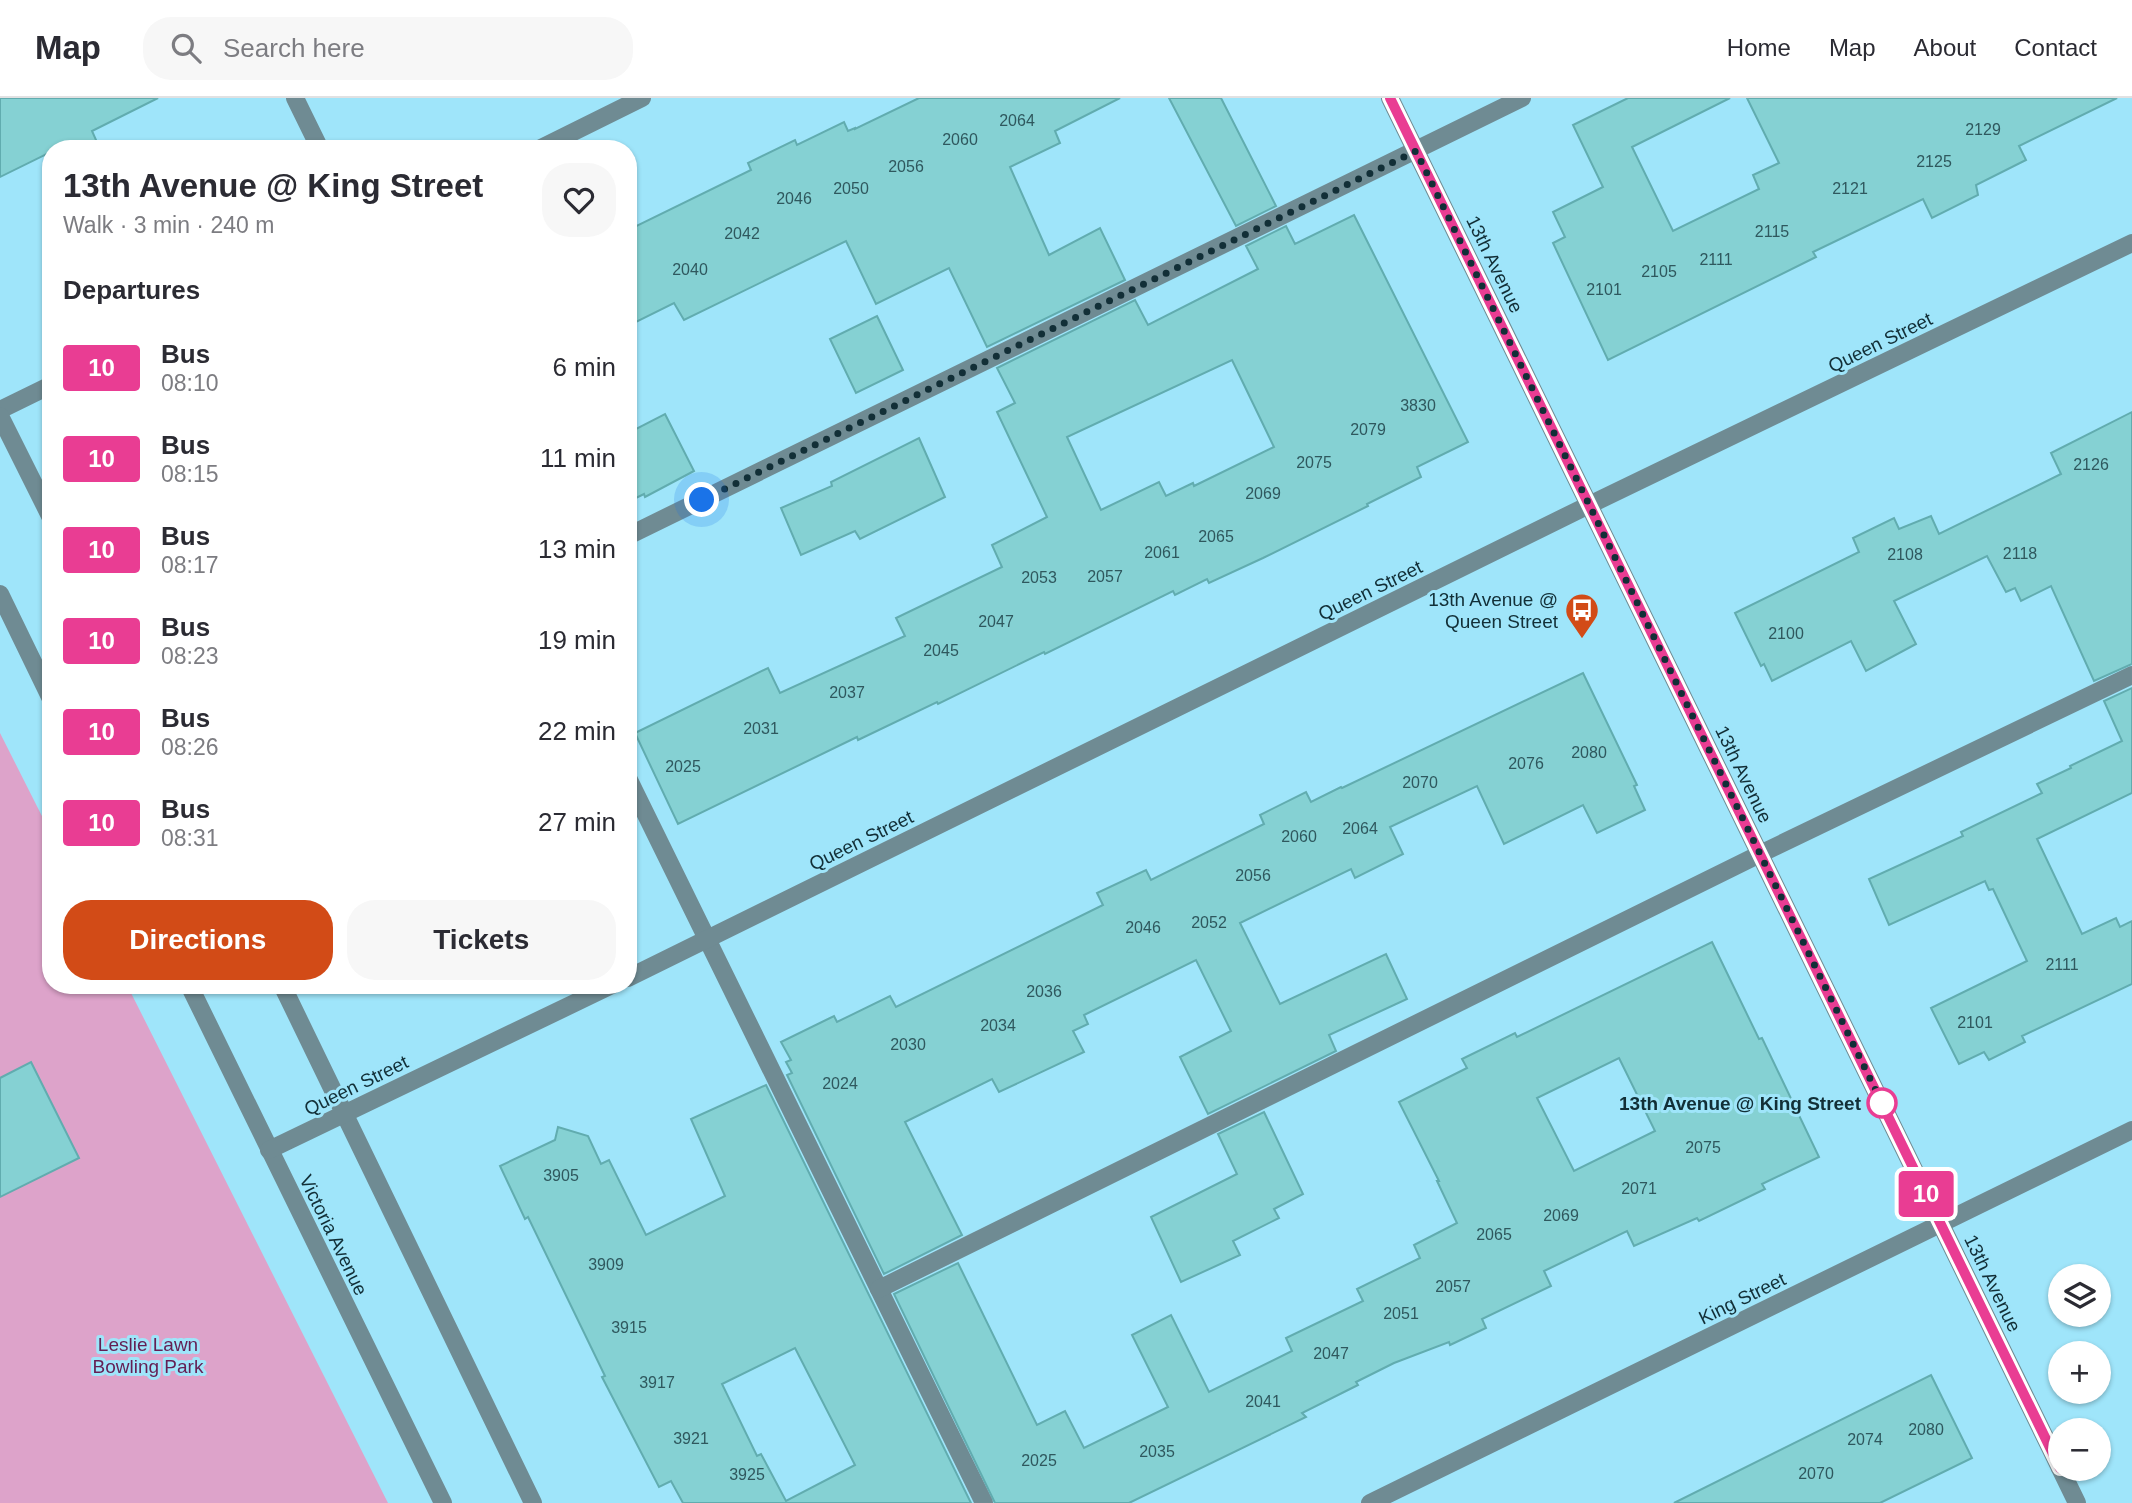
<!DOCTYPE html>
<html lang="en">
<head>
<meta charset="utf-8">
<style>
  :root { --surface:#fff; --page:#f7f7f7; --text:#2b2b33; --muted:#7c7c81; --line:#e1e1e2; --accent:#d24b17 }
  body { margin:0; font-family:Arial,sans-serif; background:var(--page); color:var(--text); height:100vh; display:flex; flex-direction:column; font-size:26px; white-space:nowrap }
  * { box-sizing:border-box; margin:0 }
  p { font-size:23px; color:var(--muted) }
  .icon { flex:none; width:38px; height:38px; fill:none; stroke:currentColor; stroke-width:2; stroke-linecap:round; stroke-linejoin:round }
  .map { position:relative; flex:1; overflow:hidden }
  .side { position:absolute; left:42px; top:42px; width:595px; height:854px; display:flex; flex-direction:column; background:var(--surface); border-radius:28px; box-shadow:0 2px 5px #0004 }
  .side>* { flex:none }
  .badge { padding:0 14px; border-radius:5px; font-size:24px; line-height:46px }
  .fabs { position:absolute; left:2048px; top:1166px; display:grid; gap:14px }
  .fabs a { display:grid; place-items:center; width:63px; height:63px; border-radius:50%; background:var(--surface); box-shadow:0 2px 5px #0004; font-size:35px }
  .you { position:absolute; width:35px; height:35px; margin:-18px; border:5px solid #fff; border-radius:50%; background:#1a73e8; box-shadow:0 0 0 10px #1a73e833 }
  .map>.badge { position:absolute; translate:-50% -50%; box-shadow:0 0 0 4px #fff }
  h2 { padding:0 21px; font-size:26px; line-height:63px }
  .round { display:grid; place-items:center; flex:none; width:74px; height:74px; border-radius:28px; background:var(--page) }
  .summary { display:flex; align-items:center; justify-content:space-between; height:119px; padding:0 21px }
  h1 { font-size:33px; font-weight:600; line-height:52px }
  .cta { display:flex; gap:14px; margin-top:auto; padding:14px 21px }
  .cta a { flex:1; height:80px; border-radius:28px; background:var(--accent); color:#fff; font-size:28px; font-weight:600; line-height:80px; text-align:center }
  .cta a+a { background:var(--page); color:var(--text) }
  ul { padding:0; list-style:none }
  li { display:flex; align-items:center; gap:21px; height:91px; padding:0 21px }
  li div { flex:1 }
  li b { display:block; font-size:26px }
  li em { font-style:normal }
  li .badge { min-width:77px; font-weight:700; text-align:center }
  header { display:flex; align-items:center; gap:42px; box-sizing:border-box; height:98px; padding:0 35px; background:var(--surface); border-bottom:2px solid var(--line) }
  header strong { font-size:33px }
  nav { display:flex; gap:38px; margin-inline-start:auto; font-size:24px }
  .search { width:490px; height:63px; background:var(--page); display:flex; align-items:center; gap:18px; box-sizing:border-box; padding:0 24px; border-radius:28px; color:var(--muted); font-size:26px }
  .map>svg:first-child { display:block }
  .green { fill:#dda3ca }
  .building { fill:#85d1d3; stroke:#61acaf; stroke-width:2; fill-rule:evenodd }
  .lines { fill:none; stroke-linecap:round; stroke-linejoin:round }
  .minor { stroke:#6f8b93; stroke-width:18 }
  .line-casing { stroke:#fff; stroke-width:16 }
  .line { stroke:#e93d93; stroke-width:10 }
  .walk { stroke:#122f37; stroke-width:7; stroke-dasharray:0 12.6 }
  .stop-dot { fill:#fff; stroke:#e93d93; stroke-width:3.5 }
  .labels { text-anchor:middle; stroke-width:6; stroke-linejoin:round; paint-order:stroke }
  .number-label { font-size:16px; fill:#2f585e }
  .street-label { font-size:19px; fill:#122f37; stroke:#9fe5fa }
  .poi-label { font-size:19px; fill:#122f37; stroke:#9fe5fa; text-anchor:end }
  .stop-label { font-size:19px; font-weight:bold; fill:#122f37; stroke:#9fe5fa; text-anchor:end }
  .park-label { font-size:19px; fill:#641e53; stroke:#9fe5fa }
</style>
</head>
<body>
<header>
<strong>Map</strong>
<div class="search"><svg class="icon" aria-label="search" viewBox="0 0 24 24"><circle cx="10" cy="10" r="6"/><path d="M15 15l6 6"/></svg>Search here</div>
<nav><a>Home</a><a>Map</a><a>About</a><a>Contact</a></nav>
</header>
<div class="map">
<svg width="2132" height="1405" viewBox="0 0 2132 1405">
  <rect width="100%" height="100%" fill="#9fe5fa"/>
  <polygon class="green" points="0,635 51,736 51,887 127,887 388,1405 0,1405"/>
  <g class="building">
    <polygon points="0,0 158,0 92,33 100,51 51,51 51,54 0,79"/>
    <polygon points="919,0 1120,0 1055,33 1060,45 1010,69 1049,157 1100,130 1125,182 987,249 949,170 876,206 846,143 684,222 674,205 628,228 628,132 751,72 748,65 795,42 797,47 844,24 848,33 855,30 855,31"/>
    <polygon points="1169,0 1221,0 1276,108 1236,128"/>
    <polygon points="1628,0 1730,0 1632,49 1673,133 1759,91 1753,77 1779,65 1747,0 2117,0 2019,48 2026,62 1976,87 1978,97 1932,120 1923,101 1813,154 1816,159 1608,262 1553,145 1565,139 1553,114 1603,89 1573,27"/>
    <path d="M1354,117L1468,344L1417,369L1421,379L1367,406L1368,408L1263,460L1209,485L1207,481L1175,497L1173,493L1045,556L1044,554L938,606L937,604L858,642L857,639L678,726L635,635L768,570L780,595L905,538L896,520L1002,469L992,447L1047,419L997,314L1015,305L997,270L1135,202L1148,227L1258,171L1246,148L1286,128L1295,146ZM1232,262L1274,349L1194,388L1193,385L1166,398L1159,384L1101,412L1067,339Z"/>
    <polygon points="877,218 903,272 856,295 830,241"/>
    <polygon points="2132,314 2132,566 2094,583 2051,488 2021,503 2015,490 2006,494 1987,458 1894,503 1916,546 1866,573 1851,543 1772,583 1764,566 1761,568 1735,515 1859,454 1853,440 1894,420 1899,431 1931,418 1939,436 2061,376 2051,355"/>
    <polygon points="665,316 694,373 645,399 644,396 628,404 628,335"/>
    <polygon points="919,340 945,399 860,441 855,433 801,457 781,410 832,388 831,384"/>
    <polygon points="1583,575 1637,687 1634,688 1645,712 1597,735 1583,707 1504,746 1477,688 1390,729 1403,756 1355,780 1351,771 1240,825 1280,906 1386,856 1407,901 1329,937 1336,953 1208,1016 1180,959 1231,933 1196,862 1084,917 1088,926 1073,933 1084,954 999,994 992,981 905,1024 962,1137 884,1176 787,977 792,975 786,964 791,962 781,944 834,918 837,924 890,898 896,909 1103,807 1097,795 1146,772 1151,782 1264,726 1260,717 1306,694 1311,704 1341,689 1342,690"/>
    <polygon points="2132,590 2132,695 2037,741 2082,836 2116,820 2120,829 2132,823 2132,886 2022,938 2025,944 1989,962 1984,954 1959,966 1931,910 2027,863 1993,791 1989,792 1985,783 1889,827 1869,781 1963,738 1961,734 2042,695 2037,686 2071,670 2070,668 2122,643 2104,603"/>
    <path d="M1712,844L1759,941L1762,940L1819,1059L1762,1086L1765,1091L1699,1123L1697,1120L1634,1148L1627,1133L1544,1173L1551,1188L1482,1221L1486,1230L1450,1247L1449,1244L1394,1265L1356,1284L1358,1287L1302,1315L1306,1319L1129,1405H995L894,1196L958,1165L1037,1327L1065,1313L1084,1350L1168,1309L1132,1237L1171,1217L1209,1294L1292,1253L1286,1240L1363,1203L1357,1191L1420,1160L1414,1147L1457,1125L1437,1083H1439L1399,1004L1467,970L1462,961L1515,935L1517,939ZM1619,960L1655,1033L1574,1073L1537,1000Z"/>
    <polygon points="31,964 79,1060 0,1099 0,980"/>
    <path d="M766,987L971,1405H683L671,1383L659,1389L602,1279L605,1278L528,1119L525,1121L500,1068L555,1042L558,1029L588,1038L601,1066L609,1062L646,1137L725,1098L691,1021ZM795,1250L855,1367L786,1403L761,1356L757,1358L722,1286Z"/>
    <polygon points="1264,1014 1303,1096 1274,1111 1279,1120 1233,1143 1240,1157 1181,1184 1151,1119 1237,1076 1218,1036"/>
    <polygon points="1931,1277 1972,1360 1880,1405 1674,1405"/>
  </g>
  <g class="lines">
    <g class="minor">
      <polyline points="295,0 320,51"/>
      <polyline points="1390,0 2060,1370"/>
      <polyline points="539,51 642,0"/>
      <polyline points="0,312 51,287"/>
      <polyline points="0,318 51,420"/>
      <polyline points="628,438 1522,0"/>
      <polyline points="0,496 51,601"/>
      <polyline points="628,680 984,1405"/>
      <polyline points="628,880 1589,407 2132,145"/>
      <polyline points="189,887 443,1405"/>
      <polyline points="282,887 533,1405"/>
      <polyline points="269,1052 612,887"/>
      <polyline points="879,1191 1760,756 2132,577"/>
      <polyline points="2060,1370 2077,1405"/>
      <polyline points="1370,1405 2132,1032"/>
    </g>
  </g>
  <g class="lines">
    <g class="line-casing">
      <polyline id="line" points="1390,0 2060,1370"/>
    </g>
    <use href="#line" class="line"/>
    <polyline class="walk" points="702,402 1416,53 1882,1005"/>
  </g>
  <defs>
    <g id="bus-pin" transform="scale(1.75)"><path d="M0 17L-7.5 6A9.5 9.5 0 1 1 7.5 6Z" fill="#d24b17" stroke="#9fe5fa"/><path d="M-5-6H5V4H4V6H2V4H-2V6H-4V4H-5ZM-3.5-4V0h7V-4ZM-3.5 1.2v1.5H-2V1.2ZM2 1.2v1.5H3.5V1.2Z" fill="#fff"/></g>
  </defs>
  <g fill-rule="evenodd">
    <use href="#bus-pin" x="1582" y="512"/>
  </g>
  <circle class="stop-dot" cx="1882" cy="1005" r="14"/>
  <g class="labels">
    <g class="number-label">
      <text x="1017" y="28">2064</text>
      <text x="1983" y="37">2129</text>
      <text x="960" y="47">2060</text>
      <text x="1934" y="69">2125</text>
      <text x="906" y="74">2056</text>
      <text x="851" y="96">2050</text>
      <text x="1850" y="96">2121</text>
      <text x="794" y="106">2046</text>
      <text x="1772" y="139">2115</text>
      <text x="742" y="141">2042</text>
      <text x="1716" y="167">2111</text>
      <text x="690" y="177">2040</text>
      <text x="1659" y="179">2105</text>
      <text x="1604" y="197">2101</text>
      <text x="1418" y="313">3830</text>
      <text x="1368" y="337">2079</text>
      <text x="1314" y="370">2075</text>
      <text x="2091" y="372">2126</text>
      <text x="1263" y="401">2069</text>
      <text x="1216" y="444">2065</text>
      <text x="1162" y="460">2061</text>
      <text x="2020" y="461">2118</text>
      <text x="1905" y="462">2108</text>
      <text x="1105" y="484">2057</text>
      <text x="1039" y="485">2053</text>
      <text x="996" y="529">2047</text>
      <text x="1786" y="541">2100</text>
      <text x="941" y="558">2045</text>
      <text x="847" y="600">2037</text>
      <text x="761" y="636">2031</text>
      <text x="1589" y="660">2080</text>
      <text x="1526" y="671">2076</text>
      <text x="683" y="674">2025</text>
      <text x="1420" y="690">2070</text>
      <text x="1360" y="736">2064</text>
      <text x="1299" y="744">2060</text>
      <text x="1253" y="783">2056</text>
      <text x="1209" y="830">2052</text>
      <text x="1143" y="835">2046</text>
      <text x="2062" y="872">2111</text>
      <text x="1044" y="899">2036</text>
      <text x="1975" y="930">2101</text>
      <text x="998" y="933">2034</text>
      <text x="908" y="952">2030</text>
      <text x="840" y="991">2024</text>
      <text x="1703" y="1055">2075</text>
      <text x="561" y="1083">3905</text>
      <text x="1639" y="1096">2071</text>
      <text x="1561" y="1123">2069</text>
      <text x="1494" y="1142">2065</text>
      <text x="606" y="1172">3909</text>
      <text x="1453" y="1194">2057</text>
      <text x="1401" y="1221">2051</text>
      <text x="629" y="1235">3915</text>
      <text x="1331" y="1261">2047</text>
      <text x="657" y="1290">3917</text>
      <text x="1263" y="1309">2041</text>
      <text x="1926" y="1337">2080</text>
      <text x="691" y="1346">3921</text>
      <text x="1865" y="1347">2074</text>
      <text x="1157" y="1359">2035</text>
      <text x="1039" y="1368">2025</text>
      <text x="1816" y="1381">2070</text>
      <text x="747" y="1382">3925</text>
    </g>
    <g class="street-label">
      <text transform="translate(1495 166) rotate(64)" y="7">13th Avenue</text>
      <text transform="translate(1880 244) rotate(-26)" y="7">Queen Street</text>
      <text transform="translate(1370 492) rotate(-26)" y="7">Queen Street</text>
      <text transform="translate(1744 676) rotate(64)" y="7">13th Avenue</text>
      <text transform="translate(861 742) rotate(-26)" y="7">Queen Street</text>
      <text transform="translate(356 987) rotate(-26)" y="7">Queen Street</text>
      <text transform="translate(334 1137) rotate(64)" y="7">Victoria Avenue</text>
      <text transform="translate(1993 1185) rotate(64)" y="7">13th Avenue</text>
      <text transform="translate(1742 1200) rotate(-26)" y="7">King Street</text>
    </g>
    <g class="poi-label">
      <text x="1558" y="508">13th Avenue @<tspan x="1558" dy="22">Queen Street</tspan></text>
    </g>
    <g class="stop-label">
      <text x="1861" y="1012">13th Avenue @ King Street</text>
    </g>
    <g class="park-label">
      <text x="148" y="1253">Leslie Lawn<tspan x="148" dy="22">Bowling Park</tspan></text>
    </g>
  </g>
</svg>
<div class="fabs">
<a><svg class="icon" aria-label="layers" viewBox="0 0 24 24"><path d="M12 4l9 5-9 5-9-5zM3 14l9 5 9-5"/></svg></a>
<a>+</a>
<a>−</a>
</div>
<div class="you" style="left:702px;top:402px"></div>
<b class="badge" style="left:1926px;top:1096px;background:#e93d93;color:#fff">10</b>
<section class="side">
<div class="summary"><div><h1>13th Avenue @ King Street</h1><p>Walk · 3 min · 240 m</p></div><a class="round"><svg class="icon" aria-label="heart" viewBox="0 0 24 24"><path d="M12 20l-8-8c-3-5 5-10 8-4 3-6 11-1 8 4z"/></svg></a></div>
<h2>Departures</h2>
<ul>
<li><span class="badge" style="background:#e93d93;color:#fff">10</span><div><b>Bus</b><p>08:10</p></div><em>6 min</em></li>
<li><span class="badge" style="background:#e93d93;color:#fff">10</span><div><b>Bus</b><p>08:15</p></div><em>11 min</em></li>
<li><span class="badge" style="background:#e93d93;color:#fff">10</span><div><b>Bus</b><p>08:17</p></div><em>13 min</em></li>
<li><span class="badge" style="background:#e93d93;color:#fff">10</span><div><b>Bus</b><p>08:23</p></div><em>19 min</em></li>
<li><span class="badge" style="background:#e93d93;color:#fff">10</span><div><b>Bus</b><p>08:26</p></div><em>22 min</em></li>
<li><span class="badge" style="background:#e93d93;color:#fff">10</span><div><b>Bus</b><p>08:31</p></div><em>27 min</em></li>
</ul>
<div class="cta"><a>Directions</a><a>Tickets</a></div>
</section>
</div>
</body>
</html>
